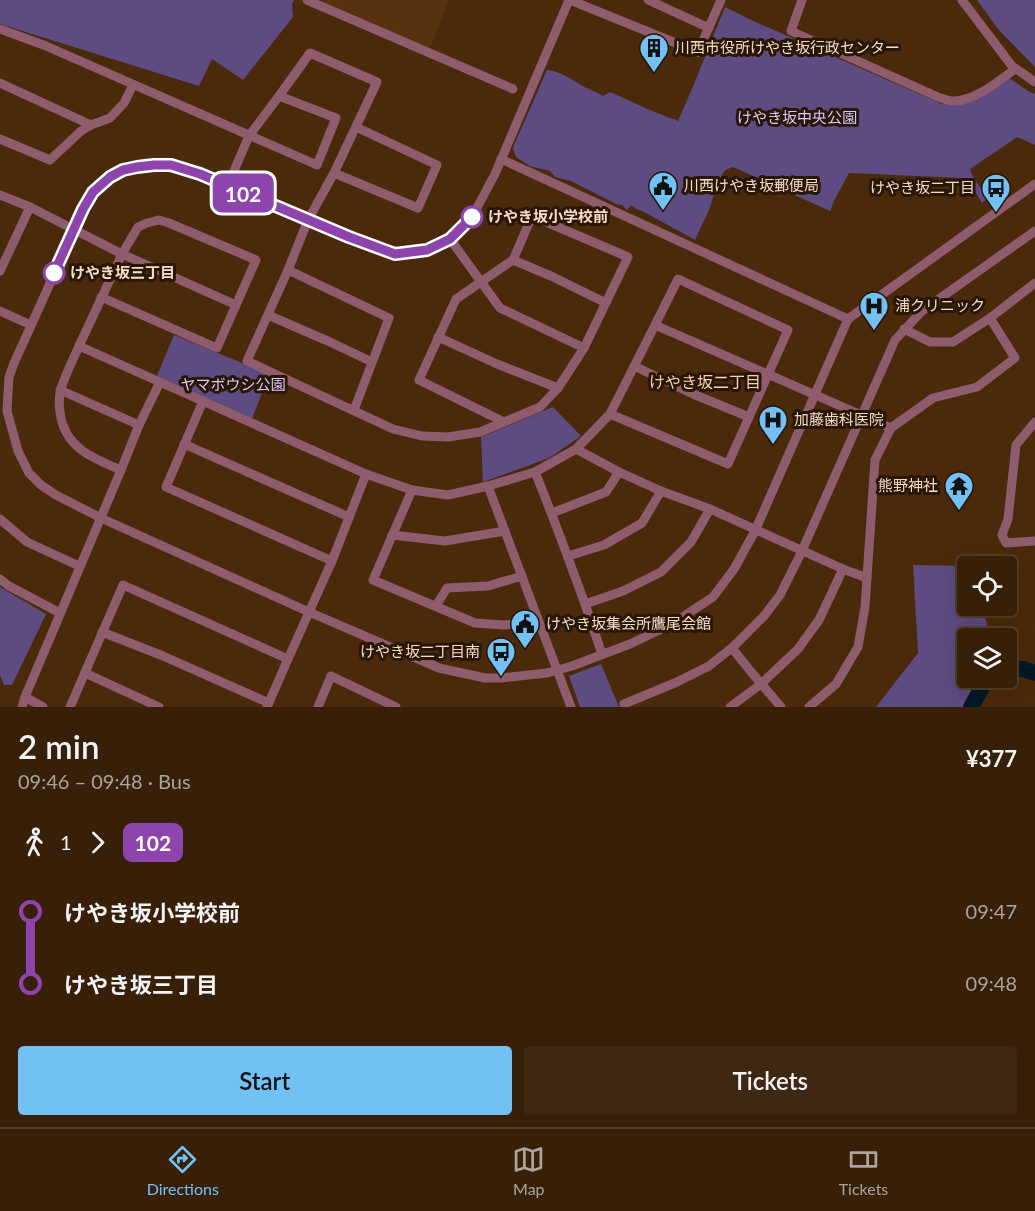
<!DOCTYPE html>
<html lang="en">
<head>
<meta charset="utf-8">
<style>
  :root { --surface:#382008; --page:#3f2812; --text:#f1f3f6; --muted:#aba39c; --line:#523e29; --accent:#72c1f5 }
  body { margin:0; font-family:Lato,"Noto Sans JP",sans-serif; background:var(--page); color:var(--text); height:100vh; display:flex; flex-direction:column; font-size:22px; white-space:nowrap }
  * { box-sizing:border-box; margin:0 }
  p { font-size:20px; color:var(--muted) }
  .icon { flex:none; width:33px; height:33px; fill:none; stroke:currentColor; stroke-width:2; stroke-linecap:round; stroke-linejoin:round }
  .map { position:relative; height:707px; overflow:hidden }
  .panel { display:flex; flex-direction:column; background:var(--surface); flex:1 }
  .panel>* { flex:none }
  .badge { padding:0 12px; border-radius:9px; font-size:21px; line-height:39px }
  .controls { position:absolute; left:957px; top:556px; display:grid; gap:12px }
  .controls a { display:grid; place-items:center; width:60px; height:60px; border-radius:6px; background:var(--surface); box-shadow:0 6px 24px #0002,0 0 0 2px var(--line); font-size:30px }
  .map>.badge { position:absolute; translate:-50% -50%; box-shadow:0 0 0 3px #fff }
  .legs { display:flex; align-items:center; gap:9px; height:66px; padding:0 18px; font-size:20px }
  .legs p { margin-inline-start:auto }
  .headline { display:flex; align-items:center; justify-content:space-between; height:102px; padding:0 18px }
  h1 { font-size:33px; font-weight:600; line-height:45px }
  .cta { display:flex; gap:12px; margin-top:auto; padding:12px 18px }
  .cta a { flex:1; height:69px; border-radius:6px; background:var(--accent); color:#111; font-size:24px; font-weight:600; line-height:69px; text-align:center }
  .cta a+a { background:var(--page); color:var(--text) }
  ul { padding:0 18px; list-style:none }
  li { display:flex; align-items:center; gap:21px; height:72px; font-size:22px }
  li i { display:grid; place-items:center; width:9px; height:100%; margin:0 8px; background:currentColor }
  li i::after { content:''; width:15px; height:15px; margin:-8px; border:4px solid; border-radius:50%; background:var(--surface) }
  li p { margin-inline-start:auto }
  li:first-child i { background:linear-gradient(#0000 50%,currentColor 0) }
  li:last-child i { background:linear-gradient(currentColor 50%,#0000 0) }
  .menu { display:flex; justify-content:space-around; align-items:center; height:84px; border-top:2px solid var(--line); background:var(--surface); font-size:16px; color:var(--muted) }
  .menu a { display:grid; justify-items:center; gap:3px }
  .menu .current { color:var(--accent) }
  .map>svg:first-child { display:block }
  .built { fill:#57320e }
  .green { fill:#5e4b81 }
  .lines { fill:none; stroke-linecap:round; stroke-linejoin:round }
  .river { stroke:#041825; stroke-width:16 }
  .minor { stroke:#8e5c6c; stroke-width:9 }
  .line-1-casing { stroke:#fff; stroke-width:14 }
  .line-1 { stroke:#8e44ad; stroke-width:9 }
  .stop-1-dot { fill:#fff; stroke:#8e44ad; stroke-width:3 }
  .labels { text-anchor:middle; stroke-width:6; stroke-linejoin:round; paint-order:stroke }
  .poi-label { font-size:15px; fill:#f6dbc7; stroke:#281606; text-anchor:start }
  .park-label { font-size:15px; fill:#d9c9fd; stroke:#281606 }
  .stop-label { font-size:15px; font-weight:bold; fill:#f6dbc7; stroke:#281606; text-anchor:start }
  .neighbourhood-label { font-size:16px; fill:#fcd1b0; stroke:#281606 }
</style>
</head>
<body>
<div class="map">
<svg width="1035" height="707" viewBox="0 0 1035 707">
  <rect width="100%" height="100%" fill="#4b2a0b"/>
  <polygon class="built" points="322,0 449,0 430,49 320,4"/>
  <g class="green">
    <polygon points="0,0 294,0 292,4 293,17 243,80 212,59 199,86 0,24"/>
    <polygon points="977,0 1035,0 1035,67 998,29"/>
    <path d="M725,7L751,20L942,104C972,106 986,94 1009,78L1028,91L1035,94V145L1017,137L970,169C972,178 983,190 988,198L982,203L970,183L962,178L849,173L835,199L830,211L733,167L725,170L718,182L709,210L695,240L646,213L635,208L631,205L627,210L622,205L616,204L571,181L555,177L550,171L530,166L516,157L513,149L514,145L547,70C560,71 573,80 584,87C590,90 597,92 603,96L610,92L650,110L678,121L694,84Z"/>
    <polygon points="174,335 269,374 252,419 157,376"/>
    <polygon points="553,407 581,436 549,458 483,482 481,437"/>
    <polygon points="913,565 972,566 972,567 968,567 968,606 982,606 989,632 987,639 968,639 968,678 979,678 973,707 876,707 918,653"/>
    <polygon points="0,587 46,614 12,685 4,685 0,675"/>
    <polygon points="601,664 619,707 580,707 569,676"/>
  </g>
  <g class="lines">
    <g class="river">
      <polyline points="1006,669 1023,669 1035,673"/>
      <polyline points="971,707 987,678"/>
    </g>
    <g class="minor">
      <polyline points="307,0 513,89"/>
      <path d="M569,0L495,174L472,217L450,239L427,250L395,254L370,245L200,174C190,171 179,166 169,165C142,162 111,170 93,191C81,207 68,243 59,262C45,296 29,330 14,363L9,377L7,411L18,451L29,473L41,485L56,495L103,519L309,612L439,668L485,678H501L547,673L572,666L630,644L672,624L713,597L734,569L755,531L848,319L1035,184"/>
      <polyline points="570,0 698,52 721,0"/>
      <polyline points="648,0 709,28"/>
      <path d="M802,0L791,31L938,97C942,98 947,101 952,101C973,102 999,81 1015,69"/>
      <polyline points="962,0 1012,66 1035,82"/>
      <polyline points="0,29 46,46 317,165 336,118 279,96 310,53 377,82 334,173 308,220 288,270 247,361 393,429 422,436 448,437 480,432 540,407 558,388 584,348 628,257 532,216 513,260 456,299 419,380 504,422"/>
      <polyline points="0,83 91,125"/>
      <polyline points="0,139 50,160 81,131 91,125 110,118 124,103 133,85"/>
      <polyline points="501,159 848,319"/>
      <polyline points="334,173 418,208 437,165 356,127"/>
      <polyline points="227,187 249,136 279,96"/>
      <polyline points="0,195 30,207"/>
      <polyline points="450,239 500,308 584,348"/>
      <polyline points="513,260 551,276 606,303"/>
      <polyline points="288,270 389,318 354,410"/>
      <polyline points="0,271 30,207 122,254 236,305 256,260 169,223 159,220 147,223 138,227 122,254 79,346"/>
      <polyline points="101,297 217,348 236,305"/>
      <polyline points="0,311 31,325"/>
      <polyline points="268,315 330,342 372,362"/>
      <path d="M655,325L610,414L728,464C748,419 768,375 788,330L678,279L655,325L891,428"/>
      <polyline points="904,329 930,342 953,342 990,318"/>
      <polyline points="438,337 497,364 558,388"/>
      <polyline points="634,366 693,394 749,417"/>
      <polyline points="60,390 139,425 160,382"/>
      <polyline points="203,401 166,487 332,561"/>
      <polyline points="1035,422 1016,445 1008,519 1002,535 1006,543 1035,541"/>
      <polyline points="184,444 349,517"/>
      <polyline points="576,449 619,472 661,491"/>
      <polyline points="121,470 139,425"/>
      <path d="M535,472C553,516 569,560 585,604L623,591L661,572L691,542L710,509L661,491L642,523L604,545L568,556"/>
      <polyline points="488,486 571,707"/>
      <polyline points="412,490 373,580 475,623 504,625 539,622"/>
      <polyline points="710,509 843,569 819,620 798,649 761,684 730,707"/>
      <polyline points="552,513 606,492 619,472"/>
      <polyline points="0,519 27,542 79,566"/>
      <polyline points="392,535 445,541 505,531"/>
      <polyline points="843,569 867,578"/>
      <polyline points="0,579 9,586 60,613"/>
      <polyline points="585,604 602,654"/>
      <polyline points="436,606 447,588 488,586 522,576"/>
      <polyline points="102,632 163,656 269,703"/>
      <polyline points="732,648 752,673 781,707"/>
      <polyline points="288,659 332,561 366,474"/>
      <polyline points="85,673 159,707"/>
      <polyline points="25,697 43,707"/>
      <path d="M22,707L25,697L121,470C92,458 64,447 60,412C59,405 59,396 61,389C65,375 73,360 79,346L366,474L412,490L448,495L488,486L535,472L576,449L610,414"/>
      <polyline points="70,707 123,585 288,659 267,707"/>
      <polyline points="318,707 331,676 396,707"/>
      <polyline points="625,707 624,704 677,682 709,666 734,646 764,616 780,595 801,553 895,340 922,311 1035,231"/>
      <polyline points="809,707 836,684 858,647 865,607 875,460 891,428 933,398 977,387 1015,358 990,318 1035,283"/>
    </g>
  </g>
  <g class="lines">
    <g class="line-1-casing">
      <polyline id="line-1" points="54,273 83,209 93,192 110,177 123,170 137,167 154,165 171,165 200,174 349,237 395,254 427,250 450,239 472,217"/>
    </g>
    <use href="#line-1" class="line-1"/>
  </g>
  <defs>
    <g id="building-pin" transform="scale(1.5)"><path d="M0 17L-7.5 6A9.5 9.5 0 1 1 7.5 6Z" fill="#72c1f5" stroke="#281606"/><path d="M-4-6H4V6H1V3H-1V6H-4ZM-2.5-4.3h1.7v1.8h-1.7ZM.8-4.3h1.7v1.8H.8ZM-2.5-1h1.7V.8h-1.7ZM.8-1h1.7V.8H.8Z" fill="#111"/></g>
    <g id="civic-pin" transform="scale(1.5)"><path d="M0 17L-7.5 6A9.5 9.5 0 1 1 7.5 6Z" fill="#72c1f5" stroke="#281606"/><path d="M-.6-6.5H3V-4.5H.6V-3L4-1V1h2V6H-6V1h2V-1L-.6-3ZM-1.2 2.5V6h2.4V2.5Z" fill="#111"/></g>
    <g id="bus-pin" transform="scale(1.5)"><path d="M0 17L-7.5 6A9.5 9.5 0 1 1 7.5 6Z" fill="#72c1f5" stroke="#281606"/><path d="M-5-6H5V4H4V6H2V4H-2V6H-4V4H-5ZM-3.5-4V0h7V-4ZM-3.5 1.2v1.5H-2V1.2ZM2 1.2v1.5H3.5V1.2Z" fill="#111"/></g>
    <g id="hospital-pin" transform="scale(1.5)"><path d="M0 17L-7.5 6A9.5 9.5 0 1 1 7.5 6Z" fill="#72c1f5" stroke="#281606"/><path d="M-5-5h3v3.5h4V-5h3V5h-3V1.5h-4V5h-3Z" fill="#111"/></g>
    <g id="temple-pin" transform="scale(1.5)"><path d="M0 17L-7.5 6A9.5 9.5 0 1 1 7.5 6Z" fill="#72c1f5" stroke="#281606"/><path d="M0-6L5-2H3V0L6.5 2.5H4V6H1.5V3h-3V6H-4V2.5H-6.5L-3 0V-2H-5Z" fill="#111"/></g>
  </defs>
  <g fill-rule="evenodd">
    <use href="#building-pin" x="654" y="48"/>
    <use href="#civic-pin" x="663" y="186"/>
    <use href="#bus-pin" x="996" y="188"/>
    <use href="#hospital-pin" x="874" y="306"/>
    <use href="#hospital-pin" x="773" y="420"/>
    <use href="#temple-pin" x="959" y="486"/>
    <use href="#civic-pin" x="525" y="624"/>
    <use href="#bus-pin" x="501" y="652"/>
  </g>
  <g class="stop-1-dot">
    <circle cx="472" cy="217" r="10"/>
    <circle cx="54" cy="273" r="10"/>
  </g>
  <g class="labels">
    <g class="poi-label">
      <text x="675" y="53">川西市役所けやき坂行政センター</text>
      <text x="684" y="191">川西けやき坂郵便局</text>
      <text x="975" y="193" text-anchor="end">けやき坂二丁目</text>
      <text x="895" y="311">浦クリニック</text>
      <text x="794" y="425">加藤歯科医院</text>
      <text x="938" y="491" text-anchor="end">熊野神社</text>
      <text x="546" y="629">けやき坂集会所鷹尾会館</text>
      <text x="480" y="657" text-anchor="end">けやき坂二丁目南</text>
    </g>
    <g class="park-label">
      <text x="797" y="123">けやき坂中央公園</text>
      <text x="233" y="390">ヤマボウシ公園</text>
    </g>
    <g class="stop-label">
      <text x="488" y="222">けやき坂小学校前</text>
      <text x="70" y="278">けやき坂三丁目</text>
    </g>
    <g class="neighbourhood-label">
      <text x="705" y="388">けやき坂二丁目</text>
    </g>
  </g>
</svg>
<div class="controls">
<a><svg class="icon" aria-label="locate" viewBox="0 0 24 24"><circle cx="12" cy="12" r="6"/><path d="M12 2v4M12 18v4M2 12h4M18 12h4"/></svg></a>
<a><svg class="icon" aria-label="layers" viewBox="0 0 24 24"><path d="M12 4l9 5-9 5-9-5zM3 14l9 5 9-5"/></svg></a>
</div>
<b class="badge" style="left:243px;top:193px;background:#8e44ad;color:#fff">102</b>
</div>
<section class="panel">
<div class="headline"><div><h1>2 min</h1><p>09:46 – 09:48 · Bus</p></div><b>¥377</b></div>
<div class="legs"><svg class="icon" aria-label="walk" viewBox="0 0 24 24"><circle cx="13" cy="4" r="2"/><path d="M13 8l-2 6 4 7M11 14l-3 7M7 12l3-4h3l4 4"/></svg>1<svg class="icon" aria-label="forward" viewBox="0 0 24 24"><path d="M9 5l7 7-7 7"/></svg><b class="badge" style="background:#8e44ad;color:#fff">102</b></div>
<ul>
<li><i style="color:#8e44ad"></i><b>けやき坂小学校前</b><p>09:47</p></li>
<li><i style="color:#8e44ad"></i><b>けやき坂三丁目</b><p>09:48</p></li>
</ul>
<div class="cta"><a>Start</a><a>Tickets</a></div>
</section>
<nav class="menu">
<a class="current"><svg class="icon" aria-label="directions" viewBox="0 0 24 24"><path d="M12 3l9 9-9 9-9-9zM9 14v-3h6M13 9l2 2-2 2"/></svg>Directions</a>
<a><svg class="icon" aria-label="map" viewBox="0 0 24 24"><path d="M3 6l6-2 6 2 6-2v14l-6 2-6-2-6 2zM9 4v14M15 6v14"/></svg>Map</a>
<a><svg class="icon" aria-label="tickets" viewBox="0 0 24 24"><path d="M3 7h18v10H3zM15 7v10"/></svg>Tickets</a>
</nav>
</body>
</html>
